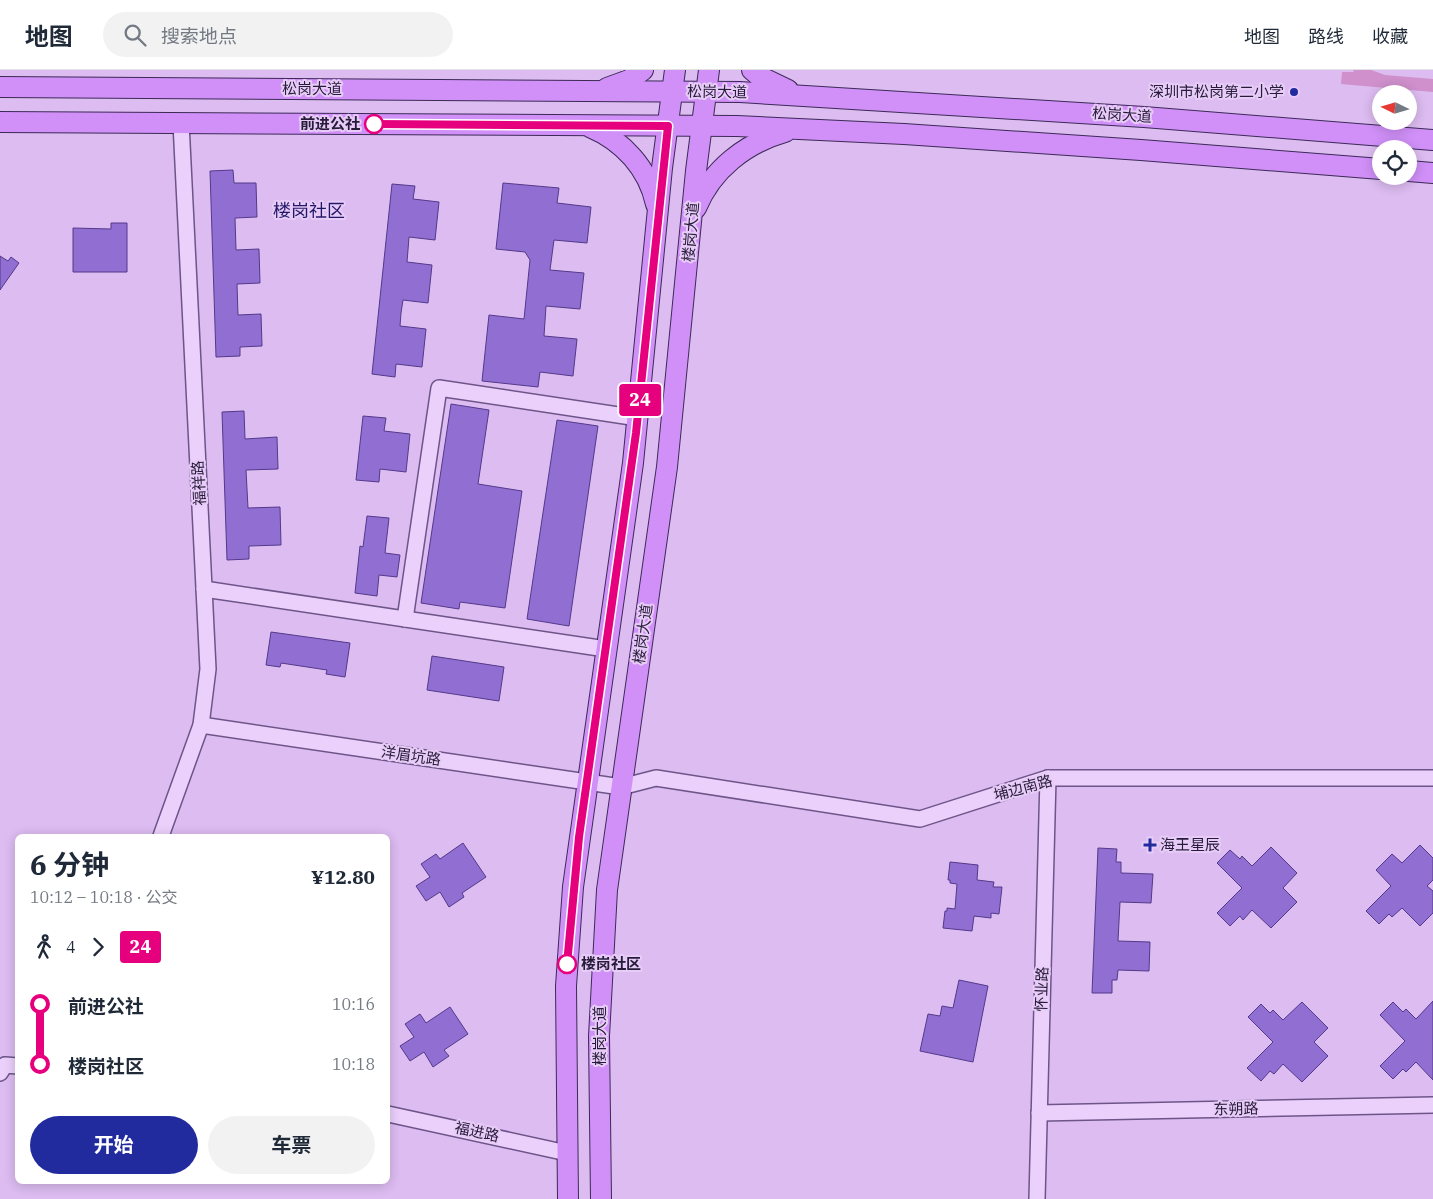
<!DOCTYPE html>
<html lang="zh">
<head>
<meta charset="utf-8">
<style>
  :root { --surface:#fff; --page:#f2f2f3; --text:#1f2937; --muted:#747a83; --line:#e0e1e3; --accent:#212b9d }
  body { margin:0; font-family:"IBM Plex Serif","Noto Sans SC",serif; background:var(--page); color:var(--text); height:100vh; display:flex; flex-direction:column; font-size:19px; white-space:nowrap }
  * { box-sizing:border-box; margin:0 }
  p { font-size:16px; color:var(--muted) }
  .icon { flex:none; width:28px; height:28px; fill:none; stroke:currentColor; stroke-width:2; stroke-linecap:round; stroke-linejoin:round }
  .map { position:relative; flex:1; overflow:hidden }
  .drawer { position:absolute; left:15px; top:764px; width:375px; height:350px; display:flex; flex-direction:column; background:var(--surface); border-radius:8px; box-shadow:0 2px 12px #0003 }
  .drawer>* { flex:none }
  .badge { padding:0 10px; border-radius:4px; font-size:18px; line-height:32px }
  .needle { width:32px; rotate:275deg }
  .controls { position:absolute; left:1372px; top:15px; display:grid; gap:10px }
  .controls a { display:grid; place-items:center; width:45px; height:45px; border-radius:50%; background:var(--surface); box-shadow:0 2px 12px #0003; font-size:25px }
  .map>.badge { position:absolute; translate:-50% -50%; box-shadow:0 0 0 2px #fff }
  .legs { display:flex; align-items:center; gap:8px; height:55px; padding:0 15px; font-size:16px }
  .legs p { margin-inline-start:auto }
  .head { display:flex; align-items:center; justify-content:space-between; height:85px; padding:0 15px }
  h1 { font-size:28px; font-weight:700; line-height:38px }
  .action { display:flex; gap:10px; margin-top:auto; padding:10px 15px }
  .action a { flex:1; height:58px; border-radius:30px; background:var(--accent); color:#fff; font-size:20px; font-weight:700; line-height:58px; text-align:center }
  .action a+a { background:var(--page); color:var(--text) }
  ul { padding:0 15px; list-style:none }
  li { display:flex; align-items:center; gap:18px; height:60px; font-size:19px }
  li i { display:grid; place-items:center; width:8px; height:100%; margin:0 6px; background:currentColor }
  li i::after { content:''; width:12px; height:12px; margin:-6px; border:4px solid; border-radius:50%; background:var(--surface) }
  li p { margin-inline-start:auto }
  li:first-child i { background:linear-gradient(#0000 50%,currentColor 0) }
  li:last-child i { background:linear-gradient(currentColor 50%,#0000 0) }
  header { display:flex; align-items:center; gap:30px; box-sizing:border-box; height:70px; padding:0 25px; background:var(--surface); border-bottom:1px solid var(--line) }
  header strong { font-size:24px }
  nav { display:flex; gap:28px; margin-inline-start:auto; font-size:18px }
  .search { width:350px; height:45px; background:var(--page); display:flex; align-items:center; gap:12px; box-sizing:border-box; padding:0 18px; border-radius:28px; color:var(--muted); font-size:19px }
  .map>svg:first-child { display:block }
  .green { fill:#cf90cc }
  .building { fill:#916fd2; stroke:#53398a }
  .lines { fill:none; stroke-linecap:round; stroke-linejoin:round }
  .minor-casing { stroke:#6d5589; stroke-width:18 }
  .major-casing { stroke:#3b2a56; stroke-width:22 }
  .minor { stroke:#ebd0fb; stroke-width:15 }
  .major { stroke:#d090f8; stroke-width:20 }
  .line-1-casing { stroke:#fff; stroke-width:11 }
  .line-1 { stroke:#e6007e; stroke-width:8 }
  .poi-dot { fill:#212b9d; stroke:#e8ccf8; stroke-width:2 }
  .stop-1-dot { fill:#fff; stroke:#e6007e; stroke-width:2.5 }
  .labels { text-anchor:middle; stroke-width:4; stroke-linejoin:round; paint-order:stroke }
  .street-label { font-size:15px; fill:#261b38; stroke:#e8ccf8 }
  .poi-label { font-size:15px; fill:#261b38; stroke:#e8ccf8; text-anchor:end }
  .stop-label { font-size:15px; font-weight:bold; fill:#261b38; stroke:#e8ccf8; text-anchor:end }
  .quarter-label { font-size:18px; fill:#221767; stroke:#e8ccf8 }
</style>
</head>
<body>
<header>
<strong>地图</strong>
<div class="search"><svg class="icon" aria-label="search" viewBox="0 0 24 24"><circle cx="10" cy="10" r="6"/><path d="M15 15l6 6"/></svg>搜索地点</div>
<nav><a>地图</a><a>路线</a><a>收藏</a></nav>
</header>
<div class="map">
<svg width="1433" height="1129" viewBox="0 0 1433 1129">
  <rect width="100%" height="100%" fill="#ddbcf1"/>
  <polygon class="green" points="1353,0 1371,0 1385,5 1433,9 1433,22 1341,14 1342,2 1354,2"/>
  <g class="building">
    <polygon points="233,100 234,113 256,113 257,147 235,148 236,180 259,179 260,213 237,214 238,245 261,244 262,276 240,277 240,286 216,287 210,101"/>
    <polygon points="503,113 559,118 557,133 591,137 587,173 554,170 550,200 584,203 580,239 546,236 544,266 577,269 573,306 540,302 538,317 482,311 489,245 524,249 530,190 525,182 496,179"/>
    <polygon points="392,114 415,116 413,129 439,132 435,170 409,167 408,180 407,192 432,195 428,233 403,230 401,243 400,256 426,259 422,297 396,294 395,307 372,304"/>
    <polygon points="111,153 127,153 127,202 73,202 73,158 111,159"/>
    <polygon points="0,186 8,191 11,187 19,193 0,220"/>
    <polygon points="451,334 489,340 478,414 522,421 505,538 460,532 459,539 421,533"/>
    <polygon points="244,341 245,369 277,367 278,399 246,400 248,438 280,437 281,475 249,476 249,489 227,490 222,342"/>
    <polygon points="363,346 386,348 384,361 410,364 406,402 380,399 379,412 356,410"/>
    <polygon points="557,350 598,356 569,556 527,549"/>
    <polygon points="367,446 389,448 385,483 400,485 397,507 379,505 377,526 355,523 360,476 363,477"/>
    <polygon points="271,562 350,573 345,607 326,604 327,600 281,593 280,597 266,595"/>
    <polygon points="432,586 504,597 499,631 427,620"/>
    <polygon points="463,773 486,807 462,823 464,827 449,837 440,822 426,831 416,816 430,807 421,794 436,784 440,789"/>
    <polygon points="1420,775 1433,788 1433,810 1427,816 1433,821 1433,843 1420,856 1402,838 1392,847 1389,844 1379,854 1366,841 1391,816 1376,800 1392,784 1402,793"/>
    <polygon points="1271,777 1297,803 1283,818 1297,832 1271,858 1252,840 1243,850 1240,846 1230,856 1217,843 1242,818 1217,793 1230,780 1240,789 1242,786 1252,796"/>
    <polygon points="1098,778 1117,779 1116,792 1121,792 1121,803 1153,804 1151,833 1120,832 1118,871 1150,872 1149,901 1118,900 1117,910 1112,910 1112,923 1092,923"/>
    <polygon points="950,792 978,795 977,810 994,812 993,817 1002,817 999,844 991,843 991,848 974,846 972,861 943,858 945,841 947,841 947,838 955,839 957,814 950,813 950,810 948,810"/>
    <polygon points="959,910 988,916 973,992 920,981 928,944 940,946 942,936 953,938"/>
    <polygon points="1433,931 1433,1010 1416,992 1406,1002 1403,999 1393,1009 1380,996 1405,971 1380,945 1393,932 1403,942 1406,939 1416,949"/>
    <polygon points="1302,932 1328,958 1314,972 1328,986 1302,1012 1283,994 1274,1004 1270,1001 1261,1011 1247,998 1273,972 1248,947 1261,934 1270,943 1273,940 1283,950"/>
    <polygon points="450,937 468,964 444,980 449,986 433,997 424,982 410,991 400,976 414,967 405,954 420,944 426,953"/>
  </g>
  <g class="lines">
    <g class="minor-casing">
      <g id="minor">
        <polyline points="204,519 606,579"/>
        <polyline points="405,549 439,318 638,348"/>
        <polyline points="201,655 621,717 656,708 920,749 1048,708 1433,708"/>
        <polyline points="161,766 201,655 208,599 181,53"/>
        <polyline points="0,1003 5,995 18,996"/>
        <polyline points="1039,1043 1433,1035"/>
        <polyline points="388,1044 567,1083"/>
        <polyline points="1037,1129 1048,708"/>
      </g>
    </g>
    <g class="major-casing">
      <g id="major">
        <polyline points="752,0 759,6 788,20"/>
        <polyline points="0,17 740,22 1144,47 1433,70"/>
        <polyline points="607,18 629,10 643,0"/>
        <polyline points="0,52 737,56 904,64 1141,80 1381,99"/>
        <path d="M590,57C623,71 648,98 656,134"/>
        <polyline points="1409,101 1433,103"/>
        <path d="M696,138C712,99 746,73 785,62"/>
        <polyline points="568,1129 566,916 573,817 633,393 662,98 675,0"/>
        <polyline points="601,1129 599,966 607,820 667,397 696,101 709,0"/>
      </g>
    </g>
    <use href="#minor" class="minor"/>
    <use href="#major" class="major"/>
  </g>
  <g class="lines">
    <g class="line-1-casing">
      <polyline id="line-1" points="374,54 668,56 636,363 579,767 567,894"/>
    </g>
    <use href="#line-1" class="line-1"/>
  </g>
  <g class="poi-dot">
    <circle cx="1294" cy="22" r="5"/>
    <path d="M1147.5 767.5h5v5h5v5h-5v5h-5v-5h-5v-5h5z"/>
  </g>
  <g class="stop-1-dot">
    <circle cx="374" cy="54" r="9"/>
    <circle cx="567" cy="894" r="9"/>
  </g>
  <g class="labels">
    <g class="street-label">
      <text x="312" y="24">松岗大道</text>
      <text transform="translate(717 22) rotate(1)" y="5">松岗大道</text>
      <text transform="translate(1122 45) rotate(4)" y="5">松岗大道</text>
      <text transform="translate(691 162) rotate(-85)" y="5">楼岗大道</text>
      <text transform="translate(199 413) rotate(-93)" y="5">福祥路</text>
      <text transform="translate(643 564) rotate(-82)" y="5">楼岗大道</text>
      <text transform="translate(411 686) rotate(8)" y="5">洋眉坑路</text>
      <text transform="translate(1023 718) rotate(-15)" y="5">埔边南路</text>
      <text transform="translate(1042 919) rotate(-88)" y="5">怀业路</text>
      <text transform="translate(600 966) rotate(-90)" y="5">楼岗大道</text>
      <text transform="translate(1236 1039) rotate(-1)" y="5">东朔路</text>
      <text transform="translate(477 1062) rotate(12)" y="5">福进路</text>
    </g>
    <g class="poi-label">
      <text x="1284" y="27">深圳市松岗第二小学</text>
      <text x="1160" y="780" text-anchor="start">海王星辰</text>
    </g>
    <g class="stop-label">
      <text x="360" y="59">前进公社</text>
      <text x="581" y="899" text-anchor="start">楼岗社区</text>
    </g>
    <g class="quarter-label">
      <text x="309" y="147">楼岗社区</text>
    </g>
  </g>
</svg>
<div class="controls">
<a><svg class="needle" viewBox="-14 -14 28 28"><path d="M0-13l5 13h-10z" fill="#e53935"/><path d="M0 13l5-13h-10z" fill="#747a83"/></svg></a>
<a><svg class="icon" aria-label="locate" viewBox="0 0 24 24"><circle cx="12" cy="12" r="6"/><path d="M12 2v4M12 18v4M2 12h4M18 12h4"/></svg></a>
</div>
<b class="badge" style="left:640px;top:330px;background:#e6007e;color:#fff">24</b>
<section class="drawer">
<div class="head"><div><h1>6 分钟</h1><p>10:12 – 10:18 · 公交</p></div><b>¥12.80</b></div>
<div class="legs"><svg class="icon" aria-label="walk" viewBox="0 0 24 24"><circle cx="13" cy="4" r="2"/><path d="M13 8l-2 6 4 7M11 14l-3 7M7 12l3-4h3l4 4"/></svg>4<svg class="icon" aria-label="forward" viewBox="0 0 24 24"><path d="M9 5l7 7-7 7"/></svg><b class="badge" style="background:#e6007e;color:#fff">24</b></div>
<ul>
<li><i style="color:#e6007e"></i><b>前进公社</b><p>10:16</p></li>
<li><i style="color:#e6007e"></i><b>楼岗社区</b><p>10:18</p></li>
</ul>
<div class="action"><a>开始</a><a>车票</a></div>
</section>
</div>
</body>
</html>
